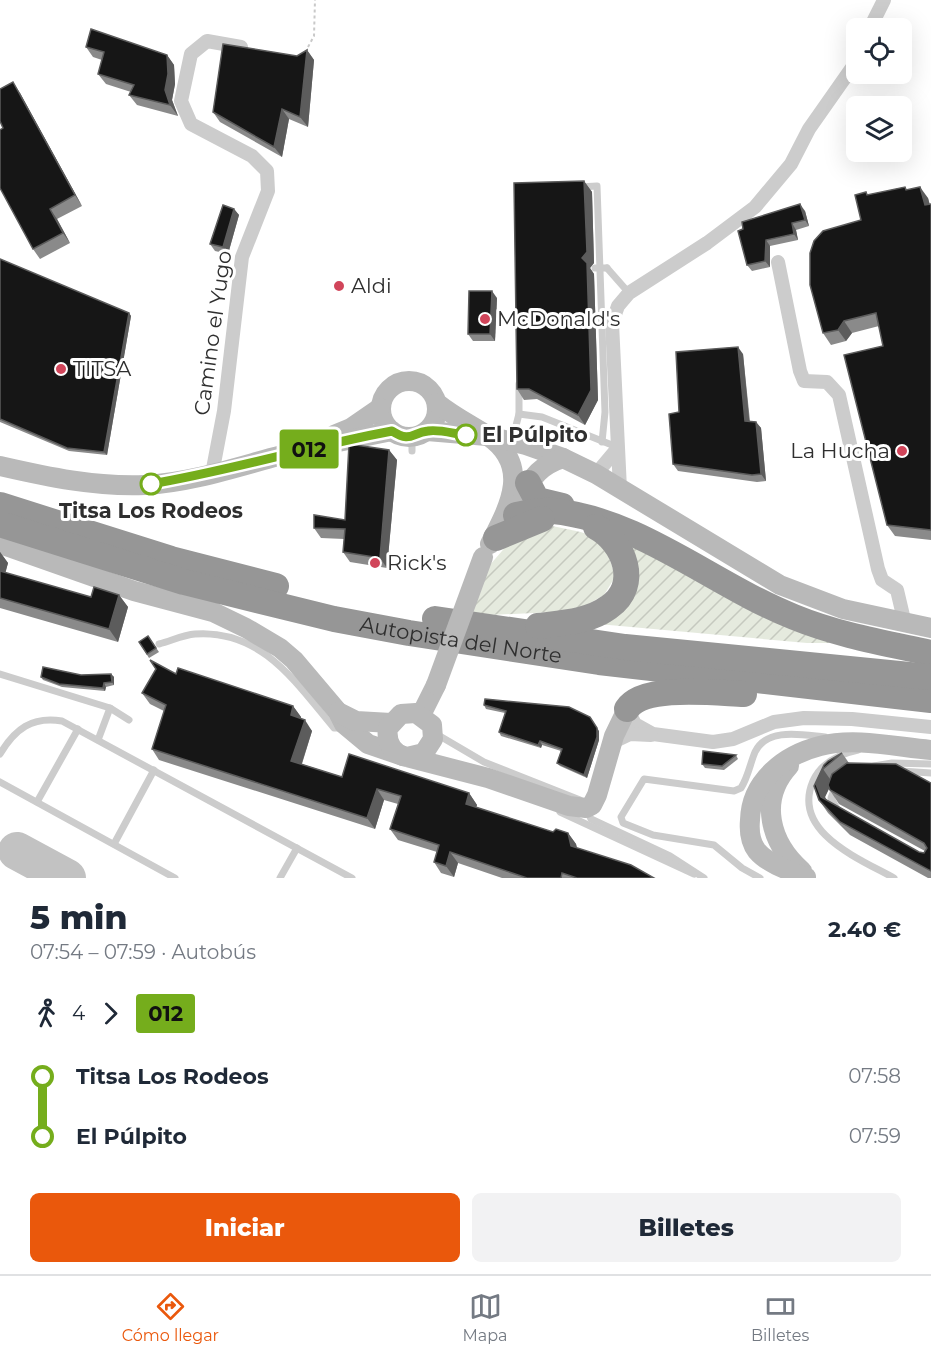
<!DOCTYPE html>
<html lang="es">
<head>
<meta charset="utf-8">
<style>
  :root { --surface:#fff; --page:#f2f2f3; --text:#1f2937; --muted:#747a83; --line:#e0e1e3; --accent:#ea580c }
  body { margin:0; font-family:Montserrat,sans-serif; background:var(--page); color:var(--text); height:100vh; display:flex; flex-direction:column; font-size:22px; white-space:nowrap }
  * { box-sizing:border-box; margin:0 }
  p { font-size:20px; color:var(--muted) }
  .icon { flex:none; width:33px; height:33px; fill:none; stroke:currentColor; stroke-width:2; stroke-linecap:round; stroke-linejoin:round }
  .map { position:relative; height:878px; overflow:hidden }
  .details { display:flex; flex-direction:column; background:var(--surface); flex:1 }
  .details>* { flex:none }
  .badge { padding:0 12px; border-radius:4px; font-size:21px; line-height:39px }
  .tools { position:absolute; left:846px; top:18px; display:grid; gap:12px }
  .tools a { display:grid; place-items:center; width:66px; height:66px; border-radius:9px; background:var(--surface); box-shadow:0 6px 24px #0002; font-size:30px }
  .map>.badge { position:absolute; translate:-50% -50%; box-shadow:0 0 0 3px #fff }
  .legs { display:flex; align-items:center; gap:9px; height:66px; padding:0 30px; font-size:20px }
  .legs p { margin-inline-start:auto }
  .overview { display:flex; align-items:center; justify-content:space-between; height:102px; padding:0 30px }
  h1 { font-size:33px; font-weight:800; line-height:45px }
  .primary-button { display:flex; gap:12px; margin-top:auto; padding:12px 30px }
  .primary-button a { flex:1; height:69px; border-radius:9px; background:var(--accent); color:#fff; font-size:24px; font-weight:800; line-height:69px; text-align:center }
  .primary-button a+a { background:var(--page); color:var(--text) }
  ul { padding:0 30px; list-style:none }
  li { display:flex; align-items:center; gap:21px; height:60px; font-size:22px }
  li i { display:grid; place-items:center; width:9px; height:100%; margin:0 8px; background:currentColor }
  li i::after { content:''; width:15px; height:15px; margin:-8px; border:4px solid; border-radius:50%; background:var(--surface) }
  li p { margin-inline-start:auto }
  li:first-child i { background:linear-gradient(#0000 50%,currentColor 0) }
  li:last-child i { background:linear-gradient(currentColor 50%,#0000 0) }
  .tabs { display:flex; justify-content:space-around; align-items:center; height:84px; border-top:2px solid var(--line); background:var(--surface); font-size:16px; color:var(--muted) }
  .tabs a { display:grid; justify-items:center; gap:3px }
  .tabs .selected { color:var(--accent) }
  .map>svg:first-child { display:block }
  .garden { fill:url(#garden-furrows) }
  .lines { fill:none; stroke-linecap:round; stroke-linejoin:round }
  .taxiway { stroke:#c2c2c2; stroke-width:38 }
  .path { stroke:#c9c9c9; stroke-width:2; stroke-dasharray:3 3; stroke-linecap:butt }
  .service { stroke:#ccc; stroke-width:7 }
  .minor { stroke:#ccc; stroke-width:14 }
  .secondary { stroke:#b9b9b9; stroke-width:20 }
  .motorway { stroke:#969696; stroke-width:26 }
  .service-bridge { stroke:#ccc; stroke-width:7 }
  .secondary-bridge { stroke:#b9b9b9; stroke-width:20 }
  .wall { fill:#8a8a8a; fill-rule:evenodd }
  .shaded-wall { fill:#5c5c5c }
  .building { fill:#161616; stroke:#5c5c5c; stroke-width:1.5 }
  .line-1-casing { stroke:#fff; stroke-width:14 }
  .line-1 { stroke:#75ad1c; stroke-width:9 }
  .poi-dot { fill:#d1455a; stroke:#fff; stroke-width:2 }
  .stop-1-dot { fill:#fff; stroke:#75ad1c; stroke-width:3 }
  .labels { text-anchor:middle; stroke-width:6; stroke-linejoin:round; paint-order:stroke }
  .poi-label { font-size:21px; fill:#2f2f2f; stroke:#fff; text-anchor:start }
  .street-label { font-size:21px; fill:#2f2f2f; stroke:#fff }
  .stop-label { font-size:21px; font-weight:bold; fill:#2f2f2f; stroke:#fff; text-anchor:start }
</style>
</head>
<body>
<div class="map">
<svg width="931" height="878" viewBox="0 0 931 878">
  <defs>
    <pattern id="garden-furrows" width="10" height="10" patternUnits="userSpaceOnUse" patternTransform="scale(1.5)"><rect width="10" height="10" fill="#e5eade"/><path d="M-1 1l2-2M0 10L10 0M9 11l2-2" fill="none" stroke="#c5c9bf"/></pattern>
  </defs>
  <rect width="100%" height="100%" fill="#fff"/>
  <g class="garden">
    <path d="M552,526C594,535 604,532 615,577L604,595L576,611L470,616L489,566L508,544Z"/>
    <polygon points="626,542 843,643 807,643 598,624 624,608"/>
  </g>
  <g class="lines">
    <polyline class="taxiway" points="17,851 67,878"/>
    <polyline class="path" points="308,47 314,36 315,0"/>
    <g class="service">
      <polyline points="580,187 597,186 605,412 602,442"/>
      <polyline points="607,268 629,293"/>
      <polyline points="519,414 542,417 617,447"/>
      <polyline points="412,437 412,451"/>
      <polyline points="512,441 519,414 519,384"/>
      <path d="M159,644C171,641 183,635 195,634C262,629 296,683 334,728H343"/>
      <polyline points="0,674 110,708 129,720"/>
      <polyline points="438,735 484,762 580,800"/>
      <polyline points="98,740 110,708"/>
      <path d="M858,750C840,754 821,763 813,781C791,832 860,859 894,878"/>
      <path d="M0,754C15,729 32,716 62,721L352,878"/>
      <polyline points="874,766 892,763 931,764"/>
      <polyline points="901,771 931,773"/>
      <polyline points="0,782 175,878"/>
      <polyline points="836,785 831,798 837,809"/>
      <polyline points="37,802 78,729"/>
      <polyline points="586,809 591,819 670,856 704,878"/>
      <polyline points="560,812 694,874"/>
      <polyline points="114,844 154,770"/>
      <polyline points="280,878 297,848"/>
      <path d="M760,878L742,868L714,845L653,835L623,823L621,817L644,779L734,791L741,788C748,777 750,764 755,752C767,727 803,735 825,737"/>
    </g>
    <g class="minor">
      <polyline points="870,28 884,0"/>
      <polyline points="778,262 800,371 804,381 827,382 839,395 878,569 882,580 897,590 905,624"/>
      <polyline points="212,474 224,411 242,257 268,191 267,171 252,156 191,124 181,101 191,54 207,41 241,47"/>
      <polyline points="596,474 617,449"/>
      <polyline points="620,489 612,323 618,306 629,293 707,243 755,207 791,164 809,129 856,62"/>
      <polyline points="627,709 635,724 653,734 713,742 733,739 774,722 804,718 852,719 931,727"/>
      <polyline points="611,743 630,734 651,735"/>
    </g>
    <g class="secondary">
      <circle cx="409" cy="409" r="28"/>
      <path d="M437,403C453,416 471,425 488,436C532,466 509,507 490,544"/>
      <polyline points="427,431 487,436 526,445 563,458 596,474 780,585 843,609 931,628"/>
      <polyline points="334,435 351,428 380,408"/>
      <path d="M0,466C48,477 95,487 145,485C199,482 250,462 302,450C332,443 362,437 392,431"/>
      <path d="M523,497C531,476 542,465 563,458"/>
      <polyline points="0,544 134,591 213,612 246,628 280,648 294,660 338,712 344,724 368,744 403,756"/>
      <polyline points="338,712 356,721 391,723"/>
      <polyline points="421,715 436,685"/>
      <path d="M407,757L424,753L433,739L432,725L416,713L401,714L388,728C386,741 391,751 403,756L488,778L569,806L586,808L592,805L597,795L614,736L627,709"/>
      <path d="M789,766C758,800 770,843 802,871"/>
      <path d="M806,877C790,871 768,864 757,851C750,842 749,831 750,820C751,781 784,755 820,746C855,737 896,747 931,750"/>
    </g>
    <g class="motorway">
      <polyline points="528,483 537,500 562,506"/>
      <polyline points="0,505 171,559 276,586"/>
      <path d="M516,515C528,513 541,510 553,511C641,520 713,585 794,617C838,635 885,643 931,653"/>
      <path id="s1" d="M0,524L184,582L334,619L409,633L599,662L931,700"/>
      <polyline points="496,538 542,519"/>
      <polyline points="435,619 625,647 931,677"/>
      <path d="M538,626C562,623 589,622 609,607C641,585 624,542 596,527"/>
      <path d="M627,709C643,684 716,693 744,694"/>
    </g>
    <polyline class="service-bridge" points="595,268 607,268"/>
    <polyline class="secondary-bridge" points="436,685 483,557"/>
  </g>
  <g class="wall">
    <polygon points="86,47 167,55 174,65 175,84 172,100 178,116 137,105 129,95 131,92 106,84 98,74 102,60 93,57"/>
    <polygon points="307,50 314,60 308,127 289,119 282,157 220,122 213,112"/>
    <polygon points="20,93 82,206 57,219 70,243 40,259 33,249 3,128"/>
    <polygon points="584,181 592,192 594,263 590,268 594,274 598,400 585,425 537,399 524,400 517,389"/>
    <polygon points="905,187 907,190 928,198 930,205 931,204 931,540 895,536 887,525 883,346 879,326 852,333 846,341 831,345 823,333 861,220 866,192 868,195"/>
    <polygon points="234,209 239,215 228,254 215,251 210,244"/>
    <polygon points="805,211 809,226 796,230 798,240 770,246 770,267 752,271 747,265 743,229"/>
    <polygon points="0,259 129,313 131,316 107,455 69,451 0,422"/>
    <polygon points="497,298 495,341 473,341 468,334"/>
    <polygon points="743,354 750,421 756,422 761,428 766,481 757,482 678,471 673,464 679,412"/>
    <polygon points="389,450 397,460 387,568 350,562 343,552 344,539 321,538 314,528 345,520"/>
    <polygon points="0,552 8,563 5,573 91,597 119,595 128,607 118,642 0,608"/>
    <polygon points="148,636 159,652 149,658 139,642"/>
    <polygon points="111,674 114,677 114,685 106,687 105,691 62,687 43,680 41,677"/>
    <polygon points="176,674 293,706 301,717 301,719 312,731 302,764 342,777 469,793 477,805 476,807 553,832 568,833 576,844 577,848 654,878 502,878 458,863 454,877 441,873 434,862 437,852 398,840 390,829 398,804 384,800 375,829 159,760 152,749 164,711 150,704 142,693"/>
    <polygon points="484,705 599,731 599,740 587,778 560,766 557,763 561,751 542,745 541,748 501,736 499,732 505,713 486,709"/>
    <path d="M842,753L849,763L931,783V878H928L850,835L828,813L819,800L814,786L824,765ZM829,789L839,804L925,851L924,853L919,852L827,800L825,797Z"/>
    <polygon points="736,755 738,759 724,770 705,768 702,764"/>
  </g>
  <g class="shaded-wall">
    <polygon points="307,50 314,60 308,127 300,117"/>
    <polygon points="167,55 174,65 175,84 172,100 178,116 170,105 165,90"/>
    <polygon points="13,82 20,93 82,206 75,195"/>
    <polygon points="282,109 289,119 282,157 274,147"/>
    <polygon points="584,181 592,192 594,263 590,268 594,274 598,400 585,425 578,415"/>
    <polygon points="920,187 928,198 931,210 925,205"/>
    <polygon points="800,204 805,211 809,226 805,220"/>
    <polygon points="50,209 57,219 70,243 63,233"/>
    <polygon points="234,209 239,215 228,254 223,247"/>
    <polygon points="792,223 796,230 798,240 794,234"/>
    <polygon points="766,240 770,246 770,267 765,261"/>
    <polygon points="492,291 497,298 495,341 490,334"/>
    <polygon points="129,313 131,316 107,455 104,452"/>
    <polygon points="844,321 852,333 846,341 838,330"/>
    <polygon points="738,347 743,354 750,428 745,421"/>
    <polygon points="756,422 761,428 766,481 761,474"/>
    <polygon points="389,450 397,460 387,568 380,558"/>
    <polygon points="0,552 8,563 3,582 0,578"/>
    <polygon points="119,595 128,607 118,642 109,629"/>
    <polygon points="111,674 114,677 114,685 112,682"/>
    <polygon points="104,683 106,687 105,691 103,688"/>
    <polygon points="293,706 301,717 298,726 291,715"/>
    <polygon points="590,717 599,731 599,740 587,778 584,775"/>
    <polygon points="305,720 312,731 299,772 291,761"/>
    <polygon points="540,741 542,745 541,748 538,745"/>
    <polygon points="823,769 832,782 825,797 830,811 821,797 816,784"/>
    <polygon points="377,789 384,800 375,829 367,818"/>
    <polygon points="469,793 477,805 474,815 466,804"/>
    <polygon points="568,833 576,844 579,857 571,846"/>
    <polygon points="450,852 458,863 454,877 446,866"/>
  </g>
  <g class="building">
    <polygon points="91,29 167,55 168,74 165,90 170,105 129,95 134,85 98,74 104,52 86,47"/>
    <polygon points="223,44 297,56 307,50 300,117 282,109 274,147 213,112"/>
    <polygon points="13,82 75,195 50,209 63,233 33,249 0,188 0,130 3,128 0,121 0,89"/>
    <polygon points="584,181 587,252 582,258 587,263 591,390 578,415 529,389 517,389 514,183"/>
    <polygon points="905,187 906,190 920,187 925,205 931,204 931,530 887,525 844,355 883,346 876,313 844,321 838,330 823,333 810,285 810,253 814,241 823,231 861,220 855,195 866,192 867,195"/>
    <polygon points="800,204 805,220 792,223 794,234 766,240 765,261 747,265 738,231 743,229 742,222"/>
    <polygon points="223,205 234,209 223,247 210,244"/>
    <polygon points="0,259 129,313 104,452 67,448 0,419"/>
    <polygon points="469,291 492,291 490,334 468,334"/>
    <polygon points="738,347 745,421 756,422 761,474 752,475 673,464 669,414 679,412 676,352"/>
    <polygon points="349,444 389,450 380,558 343,552 345,529 314,528 314,515 345,520"/>
    <polygon points="0,571 91,597 94,587 119,595 109,629 0,598"/>
    <polygon points="148,636 156,648 147,654 139,642"/>
    <polygon points="150,660 176,674 178,668 293,706 291,715 305,720 291,761 342,777 349,754 469,793 466,804 553,832 556,829 568,833 571,846 631,865 654,878 577,878 562,873 561,878 527,878 450,852 446,866 434,862 439,845 390,829 401,796 377,789 367,818 152,749 166,705 142,693 156,669"/>
    <polygon points="43,667 81,675 111,674 112,682 104,683 103,688 59,684 41,677"/>
    <polygon points="485,699 569,707 590,717 597,728 597,737 584,775 557,763 562,749 540,741 538,745 499,732 506,711 484,705"/>
    <polygon points="703,751 736,755 722,766 702,764"/>
    <polygon points="842,753 823,769 816,784 821,797 919,852 924,853 927,848 924,843 830,790 828,785 832,774 847,763 896,764 931,783 931,871 840,822 819,800 814,786 824,765 828,761"/>
  </g>
  <g class="lines">
    <g class="line-1-casing">
      <path id="line-1" d="M151,484C233,470 311,446 392,431C411,443 411,433 428,431C439,429 455,434 466,435"/>
    </g>
    <use href="#line-1" class="line-1"/>
  </g>
  <g class="poi-dot">
    <circle cx="339" cy="286" r="6"/>
    <circle cx="485" cy="319" r="6"/>
    <circle cx="61" cy="369" r="6"/>
    <circle cx="902" cy="451" r="6"/>
    <circle cx="375" cy="563" r="6"/>
  </g>
  <g class="stop-1-dot">
    <circle cx="466" cy="435" r="10"/>
    <circle cx="151" cy="484" r="10"/>
  </g>
  <g class="labels">
    <g class="poi-label">
      <text x="351" y="293">Aldi</text>
      <text x="497" y="326">McDonald's</text>
      <text x="73" y="376">TITSA</text>
      <text x="890" y="458" text-anchor="end">La Hucha</text>
      <text x="387" y="570">Rick's</text>
    </g>
    <g class="street-label">
      <text transform="translate(213 333) rotate(-82)" y="7">Camino el Yugo</text>
      <text dy="7" stroke="none"><textPath href="#s1" startOffset="476">Autopista del Norte</textPath></text>
    </g>
    <g class="stop-label">
      <text x="482" y="442">El Púlpito</text>
      <text x="151" y="518" text-anchor="middle">Titsa Los Rodeos</text>
    </g>
  </g>
</svg>
<div class="tools">
<a><svg class="icon" aria-label="locate" viewBox="0 0 24 24"><circle cx="12" cy="12" r="6"/><path d="M12 2v4M12 18v4M2 12h4M18 12h4"/></svg></a>
<a><svg class="icon" aria-label="layers" viewBox="0 0 24 24"><path d="M12 4l9 5-9 5-9-5zM3 14l9 5 9-5"/></svg></a>
</div>
<b class="badge" style="left:309px;top:449px;background:#75ad1c;color:#111">012</b>
</div>
<section class="details">
<div class="overview"><div><h1>5 min</h1><p>07:54 – 07:59 · Autobús</p></div><b>2.40 €</b></div>
<div class="legs"><svg class="icon" aria-label="walk" viewBox="0 0 24 24"><circle cx="13" cy="4" r="2"/><path d="M13 8l-2 6 4 7M11 14l-3 7M7 12l3-4h3l4 4"/></svg>4<svg class="icon" aria-label="forward" viewBox="0 0 24 24"><path d="M9 5l7 7-7 7"/></svg><b class="badge" style="background:#75ad1c;color:#111">012</b></div>
<ul>
<li><i style="color:#75ad1c"></i><b>Titsa Los Rodeos</b><p>07:58</p></li>
<li><i style="color:#75ad1c"></i><b>El Púlpito</b><p>07:59</p></li>
</ul>
<div class="primary-button"><a>Iniciar</a><a>Billetes</a></div>
</section>
<nav class="tabs">
<a class="selected"><svg class="icon" aria-label="directions" viewBox="0 0 24 24"><path d="M12 3l9 9-9 9-9-9zM9 14v-3h6M13 9l2 2-2 2"/></svg>Cómo llegar</a>
<a><svg class="icon" aria-label="map" viewBox="0 0 24 24"><path d="M3 6l6-2 6 2 6-2v14l-6 2-6-2-6 2zM9 4v14M15 6v14"/></svg>Mapa</a>
<a><svg class="icon" aria-label="tickets" viewBox="0 0 24 24"><path d="M3 7h18v10H3zM15 7v10"/></svg>Billetes</a>
</nav>
</body>
</html>
